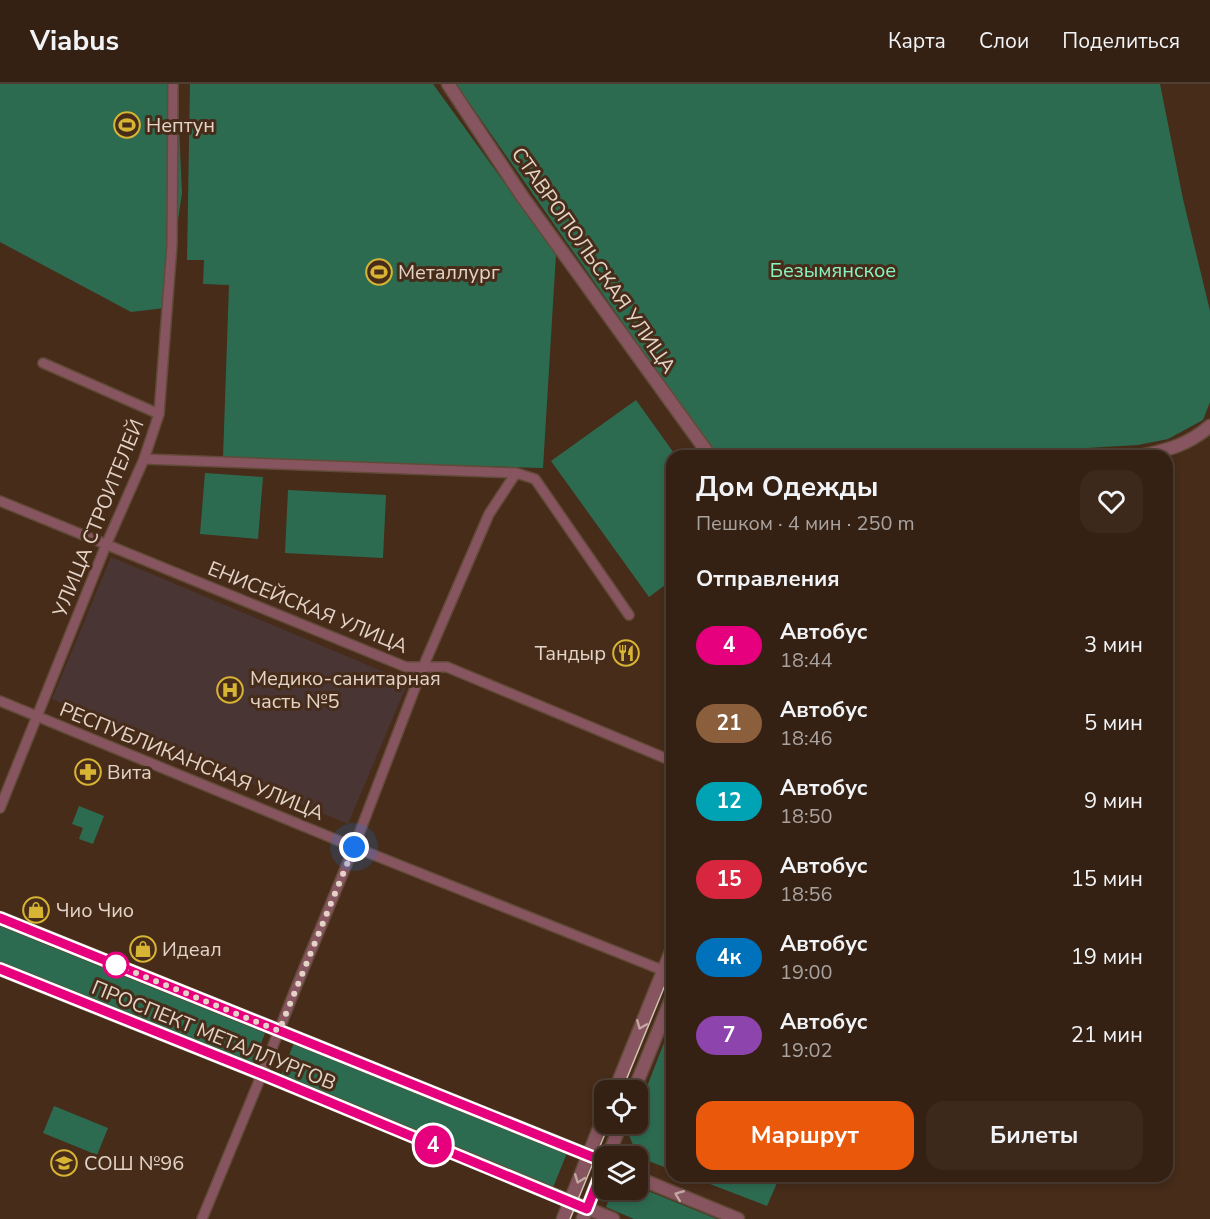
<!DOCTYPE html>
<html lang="ru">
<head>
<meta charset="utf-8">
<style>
  :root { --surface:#342113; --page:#3c291c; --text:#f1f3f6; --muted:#a9a3a0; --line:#4e3e33; --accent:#ea580c }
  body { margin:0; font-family:"Nunito Sans",sans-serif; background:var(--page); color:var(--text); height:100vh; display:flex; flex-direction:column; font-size:22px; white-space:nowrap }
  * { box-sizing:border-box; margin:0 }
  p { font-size:20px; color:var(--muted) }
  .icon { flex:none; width:33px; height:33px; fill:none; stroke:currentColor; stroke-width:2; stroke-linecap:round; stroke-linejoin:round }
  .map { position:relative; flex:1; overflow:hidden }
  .sheet { position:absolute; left:666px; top:366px; width:507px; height:732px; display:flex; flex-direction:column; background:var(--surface); border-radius:18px; box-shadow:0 3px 9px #0003,0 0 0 2px var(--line) }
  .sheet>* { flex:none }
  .badge { padding:0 12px; border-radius:20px; font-size:21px; line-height:39px }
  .fabs { position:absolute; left:594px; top:996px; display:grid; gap:12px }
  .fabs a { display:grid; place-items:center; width:54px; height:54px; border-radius:12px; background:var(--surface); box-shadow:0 3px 9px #0003,0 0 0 2px var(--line); font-size:30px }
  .you { position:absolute; width:30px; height:30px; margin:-15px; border:4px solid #fff; border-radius:50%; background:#1a73e8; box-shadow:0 0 0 9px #1a73e833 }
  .map>.badge { position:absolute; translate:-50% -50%; box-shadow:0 0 0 3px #fff }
  h2 { padding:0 30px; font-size:22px; line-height:54px }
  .round { display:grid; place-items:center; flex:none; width:63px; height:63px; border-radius:18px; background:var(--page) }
  .headline { display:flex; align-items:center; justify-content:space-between; height:102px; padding:0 30px }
  h1 { font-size:28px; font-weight:700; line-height:45px }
  .cta { display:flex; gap:12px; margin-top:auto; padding:12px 30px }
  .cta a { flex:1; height:69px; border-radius:18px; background:var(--accent); color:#fff; font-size:24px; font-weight:700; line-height:69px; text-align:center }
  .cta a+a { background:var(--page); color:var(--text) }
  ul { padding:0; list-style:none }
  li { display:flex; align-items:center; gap:18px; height:78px; padding:0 30px }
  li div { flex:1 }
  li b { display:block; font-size:22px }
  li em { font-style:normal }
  li .badge { min-width:66px; font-weight:700; text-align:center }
  header { display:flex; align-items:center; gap:36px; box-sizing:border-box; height:84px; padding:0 30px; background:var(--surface); border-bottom:2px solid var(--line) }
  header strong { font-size:28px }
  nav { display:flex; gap:33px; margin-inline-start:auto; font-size:21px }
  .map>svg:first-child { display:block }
  .medical { fill:#493534 }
  .green { fill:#2d6b51 }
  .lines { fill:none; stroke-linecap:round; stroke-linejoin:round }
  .minor-casing { stroke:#624a38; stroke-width:12 }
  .tertiary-casing { stroke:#624a38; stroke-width:15 }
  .minor { stroke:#87555f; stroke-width:9 }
  .tertiary { stroke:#87555f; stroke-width:12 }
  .tram { stroke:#d4c2b5; stroke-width:1.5 }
  .oneway { stroke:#c3a7a3 }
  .line-casing { stroke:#fff; stroke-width:14 }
  .line { stroke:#e6007e; stroke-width:9 }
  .walk { stroke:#e4d3c7; stroke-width:6; stroke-dasharray:0 10.8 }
  .stop-dot { fill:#fff; stroke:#e6007e; stroke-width:3 }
  .labels { text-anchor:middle; stroke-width:6; stroke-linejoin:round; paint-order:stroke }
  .poi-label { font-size:20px; fill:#e4d3c7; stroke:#462c19; text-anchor:start }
  .street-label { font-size:20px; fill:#e4d3c7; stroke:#462c19 }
  .park-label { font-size:20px; fill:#88f4c3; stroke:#462c19 }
</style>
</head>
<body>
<header>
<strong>Viabus</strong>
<nav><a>Карта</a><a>Слои</a><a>Поделиться</a></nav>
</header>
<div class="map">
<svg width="1210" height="1135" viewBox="0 0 1210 1135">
  <rect width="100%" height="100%" fill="#462c19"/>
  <polygon class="medical" points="111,473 408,598 348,740 52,615"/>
  <g class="green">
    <polygon points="0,0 177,0 182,109 165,224 131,228 0,158"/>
    <polygon points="190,0 433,0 556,170 543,384 223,374 229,201 203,200 204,176 187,176"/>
    <polygon points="456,0 1160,0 1183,115 1210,227 1210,318 1203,336 1168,355 1138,361 1053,366 1035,372 716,372"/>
    <polygon points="636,316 676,372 672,372 672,496 649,513 551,377"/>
    <polygon points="205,389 263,393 258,455 200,450"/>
    <polygon points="288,406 386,411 383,474 285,469"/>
    <polygon points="79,722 104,732 93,760 79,755 83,744 72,740"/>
    <polygon points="0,842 265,949 253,982 0,880"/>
    <polygon points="672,938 672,1086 638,1073 628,1049 632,1040 638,1040 638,1026"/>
    <polygon points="294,959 567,1069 552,1106 279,996"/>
    <polygon points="54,1022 108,1044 97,1071 43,1049"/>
    <polygon points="689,1092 780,1092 767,1122"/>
    <polygon points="638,1103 717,1135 634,1135 606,1123 613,1106 638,1106"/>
  </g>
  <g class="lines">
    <g class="minor-casing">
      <g id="minor">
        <polyline points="43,279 159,330"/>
        <polyline points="144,375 516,389 535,395 629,531"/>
        <polyline points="0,417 406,583 447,583 672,677"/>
        <polyline points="0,617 354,763 672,890"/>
        <polyline points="0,724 106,461 144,375 159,330 172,161 173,0"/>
        <polyline points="202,1135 257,1002 295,906 354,763 423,583 489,430 516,389"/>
      </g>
    </g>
    <g class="tertiary-casing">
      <g id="tertiary">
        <polyline points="448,0 522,112 710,372"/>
        <path d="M1140,372C1168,366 1188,361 1210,342"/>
        <polyline points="0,834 595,1074 604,1081"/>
        <polyline points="0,885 262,990 613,1135"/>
        <polyline points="615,1006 672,865"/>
        <polyline points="634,1006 672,913"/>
        <polyline points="608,1072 621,1040"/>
        <polyline points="638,1094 738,1135"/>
        <polyline points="563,1135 604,1032"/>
        <polyline points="583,1135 604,1081"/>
      </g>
    </g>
    <use href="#minor" class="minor"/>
    <use href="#tertiary" class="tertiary"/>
    <g class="tram">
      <polyline points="622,1006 672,884"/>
      <polyline points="570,1135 609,1040"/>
    </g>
  </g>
  <defs><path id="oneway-chevron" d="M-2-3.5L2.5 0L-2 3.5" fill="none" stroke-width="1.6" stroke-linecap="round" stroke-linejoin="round" transform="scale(1.5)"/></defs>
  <g class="oneway">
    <use href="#oneway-chevron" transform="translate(641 941) rotate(112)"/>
    <use href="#oneway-chevron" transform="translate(579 1095) rotate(111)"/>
    <use href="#oneway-chevron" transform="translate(679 1111) rotate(-158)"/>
  </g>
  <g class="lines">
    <g class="line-casing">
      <polyline id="line" points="0,834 595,1074 604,1081 587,1125 262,990 0,885"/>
    </g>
    <use href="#line" class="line"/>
    <polyline class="walk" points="116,881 279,947 354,763"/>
  </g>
  <defs>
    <g id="stadium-ring" transform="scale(1.35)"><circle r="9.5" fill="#462c19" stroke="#d7b434" stroke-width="1.5"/><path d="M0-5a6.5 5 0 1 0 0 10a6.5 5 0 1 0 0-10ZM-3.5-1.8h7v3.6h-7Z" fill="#d7b434"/></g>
    <g id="restaurant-ring" transform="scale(1.35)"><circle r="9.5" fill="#462c19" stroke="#d7b434" stroke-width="1.5"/><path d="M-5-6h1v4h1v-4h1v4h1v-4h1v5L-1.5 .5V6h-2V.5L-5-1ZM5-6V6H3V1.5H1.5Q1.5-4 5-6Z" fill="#d7b434"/></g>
    <g id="hospital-ring" transform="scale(1.35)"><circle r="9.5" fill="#462c19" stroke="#d7b434" stroke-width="1.5"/><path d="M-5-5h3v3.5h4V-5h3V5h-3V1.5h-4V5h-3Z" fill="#d7b434"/></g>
    <g id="pharmacy-ring" transform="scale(1.35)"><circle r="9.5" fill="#462c19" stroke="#d7b434" stroke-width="1.5"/><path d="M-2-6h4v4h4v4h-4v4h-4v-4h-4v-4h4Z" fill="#d7b434"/></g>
    <g id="shop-ring" transform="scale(1.35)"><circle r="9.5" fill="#462c19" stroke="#d7b434" stroke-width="1.5"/><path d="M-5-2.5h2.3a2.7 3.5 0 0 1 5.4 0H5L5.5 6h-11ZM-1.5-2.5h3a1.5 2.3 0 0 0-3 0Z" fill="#d7b434"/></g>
    <g id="school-ring" transform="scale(1.35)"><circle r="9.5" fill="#462c19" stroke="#d7b434" stroke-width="1.5"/><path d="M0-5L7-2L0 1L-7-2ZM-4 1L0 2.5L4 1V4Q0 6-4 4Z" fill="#d7b434"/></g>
  </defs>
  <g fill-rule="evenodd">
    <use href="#stadium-ring" x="127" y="41"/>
    <use href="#stadium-ring" x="379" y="188"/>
    <use href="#restaurant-ring" x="626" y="569"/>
    <use href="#hospital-ring" x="230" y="606"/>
    <use href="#pharmacy-ring" x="88" y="688"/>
    <use href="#shop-ring" x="36" y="826"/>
    <use href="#shop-ring" x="143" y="865"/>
    <use href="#school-ring" x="64" y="1079"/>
  </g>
  <circle class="stop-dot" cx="116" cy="881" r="12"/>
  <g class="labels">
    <g class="poi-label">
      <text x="146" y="48">Нептун</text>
      <text x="398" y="195">Металлург</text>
      <text x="606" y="576" text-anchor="end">Тандыр</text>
      <text x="250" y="601">Медико-санитарная<tspan x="250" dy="23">часть №5</tspan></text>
      <text x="107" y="695">Вита</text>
      <text x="56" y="833">Чио Чио</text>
      <text x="162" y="872">Идеал</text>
      <text x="84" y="1086">СОШ №96</text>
    </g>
    <g class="street-label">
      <text transform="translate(594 176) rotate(55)" y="7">СТАВРОПОЛЬСКАЯ УЛИЦА</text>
      <text transform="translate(98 434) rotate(-68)" y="7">УЛИЦА СТРОИТЕЛЕЙ</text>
      <text transform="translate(308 523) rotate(22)" y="7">ЕНИСЕЙСКАЯ УЛИЦА</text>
      <text transform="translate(192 677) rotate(22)" y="7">РЕСПУБЛИКАНСКАЯ УЛИЦА</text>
      <text transform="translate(214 951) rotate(22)" y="7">ПРОСПЕКТ МЕТАЛЛУРГОВ</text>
    </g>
    <g class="park-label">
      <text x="833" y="193">Безымянское</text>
    </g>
  </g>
</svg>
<div class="fabs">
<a><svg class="icon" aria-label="locate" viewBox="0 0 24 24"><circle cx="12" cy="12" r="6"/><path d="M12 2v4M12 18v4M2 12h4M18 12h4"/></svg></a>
<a><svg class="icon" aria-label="layers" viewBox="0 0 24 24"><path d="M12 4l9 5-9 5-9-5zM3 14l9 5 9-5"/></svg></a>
</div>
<div class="you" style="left:354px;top:763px"></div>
<b class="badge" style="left:433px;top:1061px;background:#e6007e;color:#fff">4</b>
<section class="sheet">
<div class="headline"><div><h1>Дом Одежды</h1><p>Пешком · 4 мин · 250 m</p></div><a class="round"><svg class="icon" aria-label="heart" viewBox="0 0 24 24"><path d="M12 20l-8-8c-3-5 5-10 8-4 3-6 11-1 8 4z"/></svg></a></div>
<h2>Отправления</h2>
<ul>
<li><span class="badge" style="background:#e6007e;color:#fff">4</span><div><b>Автобус</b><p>18:44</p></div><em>3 мин</em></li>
<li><span class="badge" style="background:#8b5e3c;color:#fff">21</span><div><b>Автобус</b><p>18:46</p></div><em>5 мин</em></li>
<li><span class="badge" style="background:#00a3b4;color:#fff">12</span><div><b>Автобус</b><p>18:50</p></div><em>9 мин</em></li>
<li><span class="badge" style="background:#d7263d;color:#fff">15</span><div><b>Автобус</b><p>18:56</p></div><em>15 мин</em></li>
<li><span class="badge" style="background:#0072bc;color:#fff">4к</span><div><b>Автобус</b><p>19:00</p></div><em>19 мин</em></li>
<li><span class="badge" style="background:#8e44ad;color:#fff">7</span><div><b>Автобус</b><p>19:02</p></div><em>21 мин</em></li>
</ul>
<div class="cta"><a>Маршрут</a><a>Билеты</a></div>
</section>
</div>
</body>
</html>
